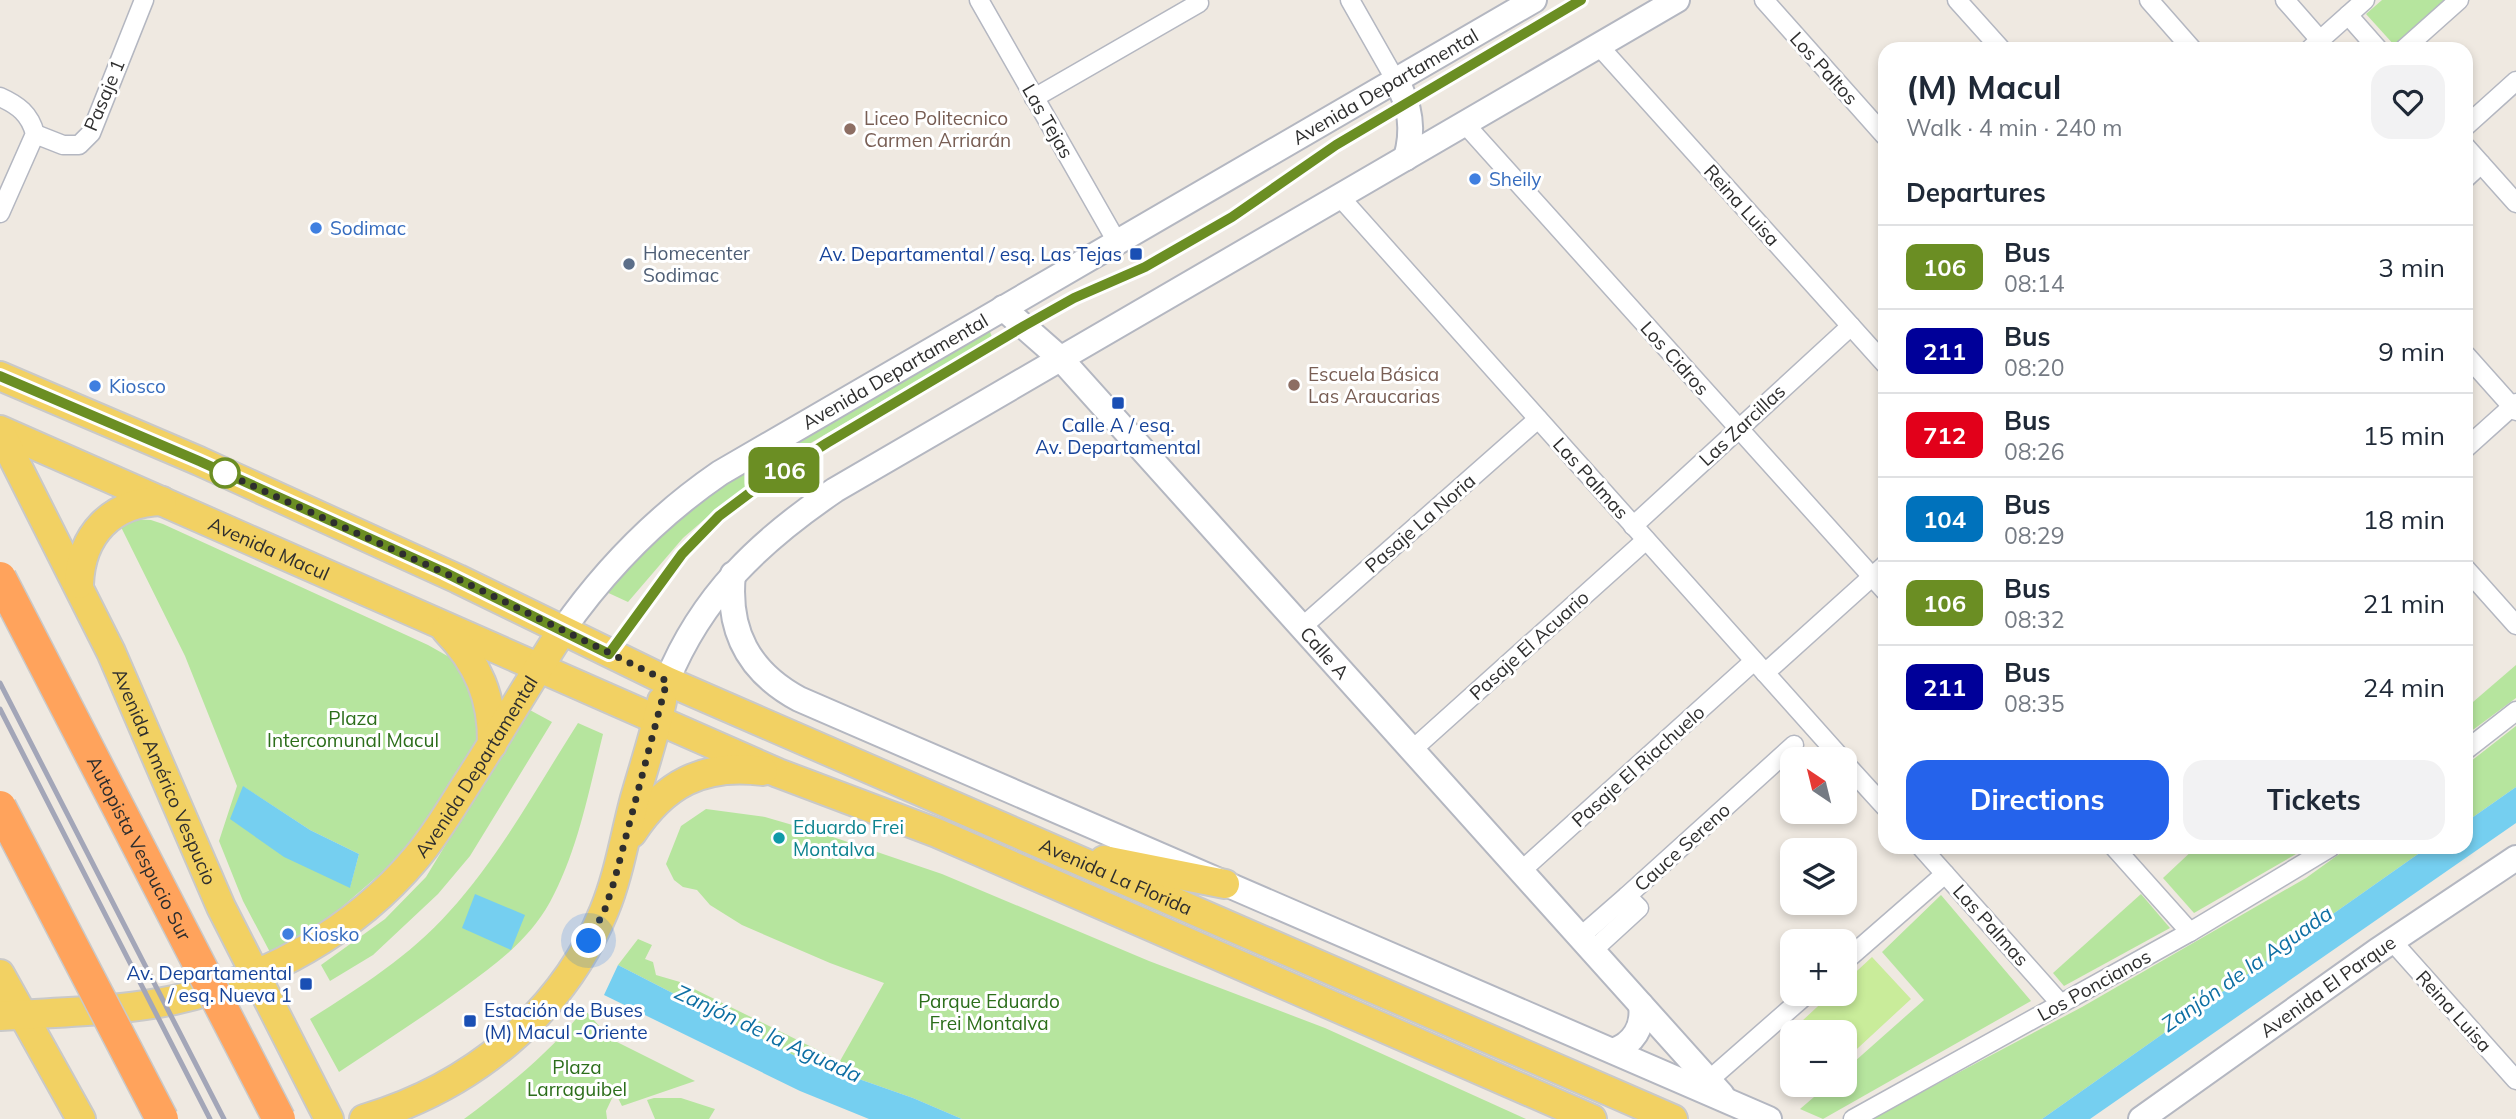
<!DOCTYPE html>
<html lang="en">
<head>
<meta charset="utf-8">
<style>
  :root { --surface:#fff; --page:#f2f2f3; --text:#1f2937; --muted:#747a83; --line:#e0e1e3; --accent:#2563eb }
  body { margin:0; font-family:Mulish,sans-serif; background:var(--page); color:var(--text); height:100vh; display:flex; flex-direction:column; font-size:26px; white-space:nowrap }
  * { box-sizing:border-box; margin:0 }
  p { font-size:23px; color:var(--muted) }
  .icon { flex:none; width:38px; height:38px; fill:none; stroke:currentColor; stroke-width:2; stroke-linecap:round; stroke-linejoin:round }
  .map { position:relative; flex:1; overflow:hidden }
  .drawer { position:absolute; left:1878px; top:42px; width:595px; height:812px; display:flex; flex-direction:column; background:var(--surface); border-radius:21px; box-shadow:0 4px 10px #0003 }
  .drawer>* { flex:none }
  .badge { padding:0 14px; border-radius:10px; font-size:24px; line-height:46px }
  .needle { width:46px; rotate:325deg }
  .fabs { position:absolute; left:1780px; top:747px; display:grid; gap:14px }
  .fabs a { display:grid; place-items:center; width:77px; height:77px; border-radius:14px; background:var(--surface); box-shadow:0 4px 10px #0003; font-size:35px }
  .you { position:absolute; width:35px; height:35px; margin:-18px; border:5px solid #fff; border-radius:50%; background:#1a73e8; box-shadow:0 0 0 10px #1a73e833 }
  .map>.badge { position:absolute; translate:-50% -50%; box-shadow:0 0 0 4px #fff }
  h2 { padding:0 28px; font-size:26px; line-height:63px }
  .round { display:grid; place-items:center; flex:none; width:74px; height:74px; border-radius:21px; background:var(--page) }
  .summary { display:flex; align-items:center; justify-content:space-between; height:119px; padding:0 28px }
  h1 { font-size:33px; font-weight:700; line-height:52px }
  .cta { display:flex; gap:14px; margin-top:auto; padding:14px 28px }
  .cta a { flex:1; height:80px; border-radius:21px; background:var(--accent); color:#fff; font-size:28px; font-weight:700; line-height:80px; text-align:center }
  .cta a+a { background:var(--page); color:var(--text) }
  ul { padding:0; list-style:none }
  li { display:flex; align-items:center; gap:21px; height:84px; padding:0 28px; border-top:2px solid var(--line) }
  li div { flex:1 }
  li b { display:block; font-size:26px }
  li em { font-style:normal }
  li .badge { min-width:77px; font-weight:700; text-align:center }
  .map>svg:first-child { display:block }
  .green { fill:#b6e59e; fill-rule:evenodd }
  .pitch { fill:#c9ec9a }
  .water { fill:#75cff0 }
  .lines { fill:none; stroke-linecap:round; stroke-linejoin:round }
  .street-casing { stroke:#b4b7c1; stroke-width:21 }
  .secondary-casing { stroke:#b4b7c1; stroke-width:28 }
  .primary-casing { stroke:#c9c9c9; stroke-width:32 }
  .street { stroke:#fff; stroke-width:18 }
  .secondary { stroke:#fff; stroke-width:24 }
  .primary { stroke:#f2d163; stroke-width:28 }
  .rail { stroke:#a3a6b8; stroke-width:5 }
  .highway-bridge-casing { stroke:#c9c9c9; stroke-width:35; stroke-linecap:butt }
  .highway-bridge { stroke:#ffa35c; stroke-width:32 }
  .line-casing { stroke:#fff; stroke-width:16 }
  .line { stroke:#6b8e23; stroke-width:10 }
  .walk { stroke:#2e2e2e; stroke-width:7; stroke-dasharray:0 12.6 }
  .education-dot { fill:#8d6e63; stroke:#fff; stroke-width:2.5 }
  .shop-dot { fill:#3f7fe0; stroke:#fff; stroke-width:2.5 }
  .transit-dot { fill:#1a4fb4; stroke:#fff; stroke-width:2.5 }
  .service-dot { fill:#5c6f8a; stroke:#fff; stroke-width:2.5 }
  .stop-dot { fill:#fff; stroke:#6b8e23; stroke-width:3.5 }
  .culture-dot { fill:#0f9aa8; stroke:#fff; stroke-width:2.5 }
  .labels { text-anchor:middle; stroke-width:6; stroke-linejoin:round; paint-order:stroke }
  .street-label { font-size:19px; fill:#2e2e2e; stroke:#fff }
  .education-label { font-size:19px; fill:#785e54; stroke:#fff; text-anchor:start }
  .shop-label { font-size:19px; fill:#366cbe; stroke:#fff; text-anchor:start }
  .service-label { font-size:19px; fill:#4e5e75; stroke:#fff; text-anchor:start }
  .transit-label { font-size:19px; fill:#164399; stroke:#fff; text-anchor:end }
  .park-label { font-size:19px; fill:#2c6e1b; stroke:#fff }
  .culture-label { font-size:19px; fill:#0d838f; stroke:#fff; text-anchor:start }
  .water-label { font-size:21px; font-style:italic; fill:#0d6fa3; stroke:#fff }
</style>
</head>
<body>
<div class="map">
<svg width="2516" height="1119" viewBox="0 0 2516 1119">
  <rect width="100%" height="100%" fill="#efe9e1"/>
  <g class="green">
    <polygon points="2382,0 2444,0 2395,46 2366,14"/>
    <polygon points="989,329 992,337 797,451 713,512 683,538 628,602 602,590 662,529 706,494"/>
    <path d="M130,519L151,520L163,524L428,645L451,658L463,669L478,695L479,741L440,803L408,846L387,868L327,920L272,956L243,901L219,841L237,786L185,656L119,523ZM244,787L310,830L359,854L350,887Z"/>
    <polygon points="2516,665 2516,698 2466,735 2466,708"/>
    <polygon points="528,709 552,722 470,856 438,894 373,955 330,981 321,965 385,919 426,877"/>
    <path d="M578,723L603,734C589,790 578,851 550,902C529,940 497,963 463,988C423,1017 381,1044 339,1072L310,1019C359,988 410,956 449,912C500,856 537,787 578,723Z"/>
    <polygon points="2516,726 2516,787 2466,822 2466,765"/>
    <polygon points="706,809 765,817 827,835 942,874 1149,961 1325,1028 1526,1119 962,1119 913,1098 799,1058 618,965 638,939 652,945 645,959 653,962 656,975 680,982 840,1061 884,983 830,963 742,925 710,905 697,890 683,887 674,880 666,864 681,826"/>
    <polygon points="2196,847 2290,847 2296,854 2194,913 2163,878"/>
    <polygon points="2349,847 2428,847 2042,1119 1871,1119 2082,1007 2306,878"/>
    <polygon points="2141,894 2170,928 2064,986 2053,973"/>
    <polygon points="1941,895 2031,1001 1823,1119 1800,1109 1828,1085 1844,1085 1845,1070 1924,1000 1882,952"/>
    <path d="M584,1009L611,1039L695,1081L622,1106L615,1092L606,1111L607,1119H464C509,1085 550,1053 584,1009Z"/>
    <polygon points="654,1098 681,1098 715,1109 709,1119 655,1119 647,1100"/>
  </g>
  <polygon class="pitch" points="1872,957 1911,999 1845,1060 1844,1032 1811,1032 1801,1022 1831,994 1844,994 1845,982"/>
  <g class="water">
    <polygon points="243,786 310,830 359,854 350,888 284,857 230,819"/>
    <polygon points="2516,787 2516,823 2090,1119 2042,1119 2428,847 2466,847 2466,822"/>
    <polygon points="475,894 525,915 511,950 462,928"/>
    <polygon points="618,965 799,1058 913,1098 962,1119 869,1119 800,1091 604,995"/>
  </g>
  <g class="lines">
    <g class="street-casing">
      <g id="street">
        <polyline points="979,0 1117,242"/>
        <polyline points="1350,0 1396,81"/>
        <polyline points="1764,0 1885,136"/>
        <polyline points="1957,0 2001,49"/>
        <polyline points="2149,0 2192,49"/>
        <polyline points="2285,0 2320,40"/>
        <polyline points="2348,15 2378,49"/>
        <polyline points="1599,46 1885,364"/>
        <polyline points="2310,49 2365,0"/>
        <polyline points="2404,49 2459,0"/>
        <path d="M0,97C18,105 30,114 35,134L0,213"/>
        <polyline points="1034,98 1199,3"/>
        <polyline points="1465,124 1885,591"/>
        <polyline points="2466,126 2516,81"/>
        <polyline points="35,134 63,145 79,145 91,133 144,0"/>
        <polyline points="2466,147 2516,203"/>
        <polyline points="2466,178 2481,164"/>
        <polyline points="1340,197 1843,760"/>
        <polyline points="2466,355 2516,411"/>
        <polyline points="2466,448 2516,403"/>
        <polyline points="1633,526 1851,326"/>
        <polyline points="2466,569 2516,625"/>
        <polyline points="1302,627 1538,419"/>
        <polyline points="1765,673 1885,565"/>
        <polyline points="1412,750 1646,540"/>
        <polyline points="2466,750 2516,711"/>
        <polyline points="1844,762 1885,807"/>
        <polyline points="1921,847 2060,1003"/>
        <polyline points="2114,847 2190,932"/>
        <polyline points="1521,871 1754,661"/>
        <polyline points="1580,937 1627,896"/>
        <polyline points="2392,941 2516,1080"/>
        <polyline points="1592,951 1639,908 1627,896 1794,745"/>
        <polyline points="1844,962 1945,874"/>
        <polyline points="1709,1080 1807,994"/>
        <polyline points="1853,1119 2190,932 2331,847"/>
      </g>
    </g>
    <g class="secondary-casing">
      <g id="secondary">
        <path d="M1396,81C1411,106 1414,130 1406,158"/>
        <path id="s1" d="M1003,308L1061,359L1722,1095"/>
        <path d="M733,574C727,631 749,672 799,699L1769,1119"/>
        <path id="s2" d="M562,631C606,568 656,517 720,473L1534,0"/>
        <path d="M667,681C702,595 760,541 835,490L1677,0"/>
        <path d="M1613,1051C1633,1044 1644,1027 1641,1005"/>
        <path id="s3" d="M2141,1119L2377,951L2516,858"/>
      </g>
    </g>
    <g class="primary-casing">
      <g id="primary">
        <path id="s4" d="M0,376L199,461L458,579L667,681L1673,1119"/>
        <path id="s5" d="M0,430L778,773L937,833L1592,1119"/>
        <path id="s6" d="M0,432L111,652L221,907L329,1119"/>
        <path d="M79,584C81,535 111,502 162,501"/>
        <path d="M446,630C478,663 493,698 492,745"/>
        <path d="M632,833C664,784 703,763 763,771"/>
        <polyline points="1104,860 1225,884"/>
        <polyline points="0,974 81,1119"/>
        <path id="s7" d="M0,1016C57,1012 118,1012 174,1000C265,981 356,930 416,858C434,837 449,812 464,788C498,736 528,683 562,631"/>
        <path d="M364,1119C470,1088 562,1014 604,911C619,875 625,835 635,798C644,766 655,734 662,701"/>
      </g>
    </g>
    <use href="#street" class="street"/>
    <use href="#secondary" class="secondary"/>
    <use href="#primary" class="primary"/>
    <g class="rail">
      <polyline points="0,683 224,1119"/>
      <polyline points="0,709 210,1119"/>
    </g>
    <g class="highway-bridge-casing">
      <g id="highway-bridge">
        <path id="s8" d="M0,578L279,1119"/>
        <polyline points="0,807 162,1119"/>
      </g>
    </g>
    <use href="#highway-bridge" class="highway-bridge"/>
  </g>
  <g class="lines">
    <g class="line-casing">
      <polyline id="line" points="0,376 199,461 444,572 609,654 682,554 719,516 759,486 827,443 1024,326 1074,298 1145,267 1232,217 1336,145 1581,0"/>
    </g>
    <use href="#line" class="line"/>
    <polyline class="walk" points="225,473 222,472 458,579 667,681 614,882 605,909 589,941"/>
  </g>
  <g class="education-dot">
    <circle cx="850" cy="129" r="7"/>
    <circle cx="1294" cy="385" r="7"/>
  </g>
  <g class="shop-dot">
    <circle cx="1475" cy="179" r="7"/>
    <circle cx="316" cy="228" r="7"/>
    <circle cx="95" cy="386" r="7"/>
    <circle cx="288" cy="934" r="7"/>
  </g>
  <g class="transit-dot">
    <rect x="1129" y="247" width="14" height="14" rx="3.5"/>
    <rect x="1111" y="396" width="14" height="14" rx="3.5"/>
    <rect x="299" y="977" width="14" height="14" rx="3.5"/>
    <rect x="463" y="1014" width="14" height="14" rx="3.5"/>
  </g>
  <circle class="service-dot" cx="629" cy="264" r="7"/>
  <circle class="stop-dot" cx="225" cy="473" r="14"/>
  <circle class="culture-dot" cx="779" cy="838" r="7"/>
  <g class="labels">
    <g class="street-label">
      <text transform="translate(1824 68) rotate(48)" y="7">Los Paltos</text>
      <text dy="7" stroke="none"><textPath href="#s2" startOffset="994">Avenida Departamental</textPath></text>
      <text transform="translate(104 95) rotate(-67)" y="7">Pasaje 1</text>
      <text transform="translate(1048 121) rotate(60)" y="7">Las Tejas</text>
      <text transform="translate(1742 205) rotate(48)" y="7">Reina Luisa</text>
      <text transform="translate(1675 358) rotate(48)" y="7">Los Cidros</text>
      <text dy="7" stroke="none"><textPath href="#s2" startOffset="427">Avenida Departamental</textPath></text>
      <text transform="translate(1742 425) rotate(-43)" y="7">Las Zarcillas</text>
      <text transform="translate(1591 478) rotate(48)" y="7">Las Palmas</text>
      <text transform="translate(1420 523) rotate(-41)" y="7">Pasaje La Noria</text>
      <text dy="7" stroke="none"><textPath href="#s5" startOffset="294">Avenida Macul</textPath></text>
      <text transform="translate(1529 645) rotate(-42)" y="7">Pasaje El Acuario</text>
      <text dy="7" stroke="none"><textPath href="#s1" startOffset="472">Calle A</textPath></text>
      <text dy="7" stroke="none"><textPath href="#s7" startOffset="570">Avenida Departamental</textPath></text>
      <text transform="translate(1638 766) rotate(-42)" y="7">Pasaje El Riachuelo</text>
      <text dy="7" stroke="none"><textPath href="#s6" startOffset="382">Avenida Américo Vespucio</textPath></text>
      <text transform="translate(1682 847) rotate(-42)" y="7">Cauce Sereno</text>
      <text dy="7" stroke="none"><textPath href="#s8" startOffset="304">Autopista Vespucio Sur</textPath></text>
      <text dy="7" stroke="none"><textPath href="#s4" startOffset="1223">Avenida La Florida</textPath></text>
      <text transform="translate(1991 925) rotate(48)" y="7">Las Palmas</text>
      <text transform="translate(2094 985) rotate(-29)" y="7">Los Poncianos</text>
      <text dy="7" stroke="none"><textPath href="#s3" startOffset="229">Avenida El Parque</textPath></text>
      <text transform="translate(2454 1011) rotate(48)" y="7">Reina Luisa</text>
    </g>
    <g class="education-label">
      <text x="864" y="125">Liceo Politecnico<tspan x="864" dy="22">Carmen Arriarán</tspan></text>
      <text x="1308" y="381">Escuela Básica<tspan x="1308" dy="22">Las Araucarias</tspan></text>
    </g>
    <g class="shop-label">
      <text x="1489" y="186">Sheily</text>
      <text x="330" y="235">Sodimac</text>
      <text x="109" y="393">Kiosco</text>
      <text x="302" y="941">Kiosko</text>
    </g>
    <g class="service-label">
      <text x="643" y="260">Homecenter<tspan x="643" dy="22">Sodimac</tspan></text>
    </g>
    <g class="transit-label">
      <text x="1122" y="261">Av. Departamental / esq. Las Tejas</text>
      <text x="1118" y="432" text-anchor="middle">Calle A / esq.<tspan x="1118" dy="22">Av. Departamental</tspan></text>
      <text x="292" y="980">Av. Departamental<tspan x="292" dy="22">/ esq. Nueva 1</tspan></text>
      <text x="484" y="1017" text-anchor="start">Estación de Buses<tspan x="484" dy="22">(M) Macul -Oriente</tspan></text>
    </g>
    <g class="park-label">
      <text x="353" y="725">Plaza<tspan x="353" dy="22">Intercomunal Macul</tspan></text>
      <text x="989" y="1008">Parque Eduardo<tspan x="989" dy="22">Frei Montalva</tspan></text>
      <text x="577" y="1074">Plaza<tspan x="577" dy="22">Larraguibel</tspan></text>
    </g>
    <g class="culture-label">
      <text x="793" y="834">Eduardo Frei<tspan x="793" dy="22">Montalva</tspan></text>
    </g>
    <g class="water-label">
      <text transform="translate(2247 969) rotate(-35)" y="7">Zanjón de la Aguada</text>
      <text transform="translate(768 1034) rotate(25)" y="7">Zanjón de la Aguada</text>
    </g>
  </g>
</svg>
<div class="fabs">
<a><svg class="needle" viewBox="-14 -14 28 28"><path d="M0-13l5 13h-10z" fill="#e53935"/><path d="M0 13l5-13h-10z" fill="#747a83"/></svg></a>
<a><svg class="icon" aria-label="layers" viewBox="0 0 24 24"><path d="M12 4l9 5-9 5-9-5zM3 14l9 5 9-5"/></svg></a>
<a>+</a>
<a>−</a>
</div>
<div class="you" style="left:589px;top:941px"></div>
<b class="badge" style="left:784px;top:470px;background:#6b8e23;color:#fff">106</b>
<section class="drawer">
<div class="summary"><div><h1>(M) Macul</h1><p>Walk · 4 min · 240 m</p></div><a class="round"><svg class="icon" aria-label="heart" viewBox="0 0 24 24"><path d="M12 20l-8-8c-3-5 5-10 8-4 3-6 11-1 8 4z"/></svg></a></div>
<h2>Departures</h2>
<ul>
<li><span class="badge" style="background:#6b8e23;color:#fff">106</span><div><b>Bus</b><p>08:14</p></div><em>3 min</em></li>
<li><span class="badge" style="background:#009;color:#fff">211</span><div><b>Bus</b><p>08:20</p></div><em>9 min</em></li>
<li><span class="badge" style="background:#e2001a;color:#fff">712</span><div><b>Bus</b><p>08:26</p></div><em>15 min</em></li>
<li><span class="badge" style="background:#0072bc;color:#fff">104</span><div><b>Bus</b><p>08:29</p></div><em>18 min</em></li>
<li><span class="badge" style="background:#6b8e23;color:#fff">106</span><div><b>Bus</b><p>08:32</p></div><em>21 min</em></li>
<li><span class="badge" style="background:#009;color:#fff">211</span><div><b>Bus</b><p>08:35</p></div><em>24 min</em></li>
</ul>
<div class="cta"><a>Directions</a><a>Tickets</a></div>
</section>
</div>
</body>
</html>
